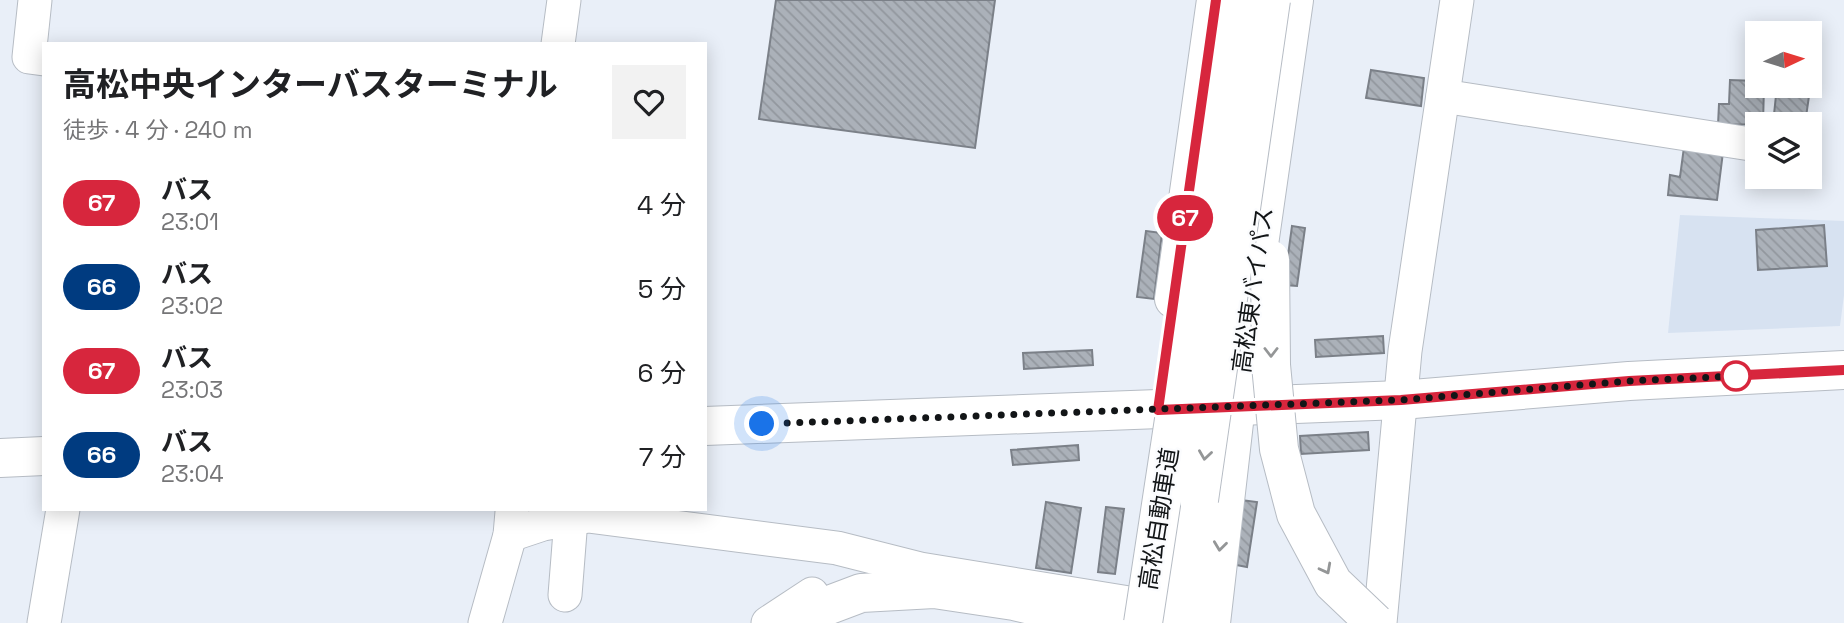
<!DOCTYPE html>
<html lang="ja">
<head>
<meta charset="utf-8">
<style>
  :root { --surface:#fff; --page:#f2f2f2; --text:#202124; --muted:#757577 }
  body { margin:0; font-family:"Space Grotesk","Noto Sans JP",sans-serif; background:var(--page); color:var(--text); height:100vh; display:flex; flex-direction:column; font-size:26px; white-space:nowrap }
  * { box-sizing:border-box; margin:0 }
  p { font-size:23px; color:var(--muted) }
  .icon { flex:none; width:38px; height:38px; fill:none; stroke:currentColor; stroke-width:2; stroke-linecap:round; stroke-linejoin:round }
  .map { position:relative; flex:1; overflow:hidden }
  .details { position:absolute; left:42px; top:42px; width:665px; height:469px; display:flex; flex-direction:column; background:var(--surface); border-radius:0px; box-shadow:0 4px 18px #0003 }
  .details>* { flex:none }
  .badge { padding:0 14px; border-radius:23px; font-size:24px; line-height:46px }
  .needle { width:46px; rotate:86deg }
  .tools { position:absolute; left:1745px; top:21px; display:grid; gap:14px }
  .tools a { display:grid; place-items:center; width:77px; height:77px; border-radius:0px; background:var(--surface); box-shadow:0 4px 18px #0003; font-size:35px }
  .you { position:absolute; width:35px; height:35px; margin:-18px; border:5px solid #fff; border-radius:50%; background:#1a73e8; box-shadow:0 0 0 10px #1a73e833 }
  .map>.badge { position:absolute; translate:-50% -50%; box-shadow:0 0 0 4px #fff }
  .round { display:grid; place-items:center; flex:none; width:74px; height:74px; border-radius:0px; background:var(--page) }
  .summary { display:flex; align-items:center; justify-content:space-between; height:119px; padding:0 21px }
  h1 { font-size:33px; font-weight:700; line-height:52px }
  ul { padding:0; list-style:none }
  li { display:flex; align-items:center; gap:21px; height:84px; padding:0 21px }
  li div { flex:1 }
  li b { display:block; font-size:26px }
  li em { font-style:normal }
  li .badge { min-width:77px; font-weight:700; text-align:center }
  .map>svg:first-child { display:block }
  .built { fill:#d7e2f1 }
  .building { fill:url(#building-back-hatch); stroke:#7b8088; stroke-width:2 }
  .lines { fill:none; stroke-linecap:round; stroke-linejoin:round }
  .minor-casing { stroke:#b6bcc4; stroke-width:35 }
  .major-casing { stroke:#b6bcc4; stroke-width:40 }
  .highway-casing { stroke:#b6bcc4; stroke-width:40 }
  .minor { stroke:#fff; stroke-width:33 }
  .major { stroke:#fff; stroke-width:38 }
  .highway { stroke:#fff; stroke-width:38 }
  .highway-bridge-casing { stroke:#b6bcc4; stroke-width:40; stroke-linecap:butt }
  .highway-bridge { stroke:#fff; stroke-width:38 }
  .oneway { stroke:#949697 }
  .line-casing { stroke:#fff; stroke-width:16 }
  .line { stroke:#d7263d; stroke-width:10 }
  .walk { stroke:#121517; stroke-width:7; stroke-dasharray:0 12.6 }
  .stop-dot { fill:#fff; stroke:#d7263d; stroke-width:3.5 }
  .labels { text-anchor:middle; stroke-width:5; stroke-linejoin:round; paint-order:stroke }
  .street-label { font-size:24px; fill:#121517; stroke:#fbfcfe }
</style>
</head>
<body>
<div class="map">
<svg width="1844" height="623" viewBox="0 0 1844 623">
  <defs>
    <pattern id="building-back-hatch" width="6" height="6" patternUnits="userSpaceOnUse" patternTransform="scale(1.75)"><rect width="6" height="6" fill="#abb1b9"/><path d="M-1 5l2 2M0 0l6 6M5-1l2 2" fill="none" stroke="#92979e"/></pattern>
  </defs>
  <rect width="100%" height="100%" fill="#e9eff8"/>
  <polygon class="built" points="1680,215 1844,221 1844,295 1840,326 1668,333"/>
  <g class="building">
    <polygon points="776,0 995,0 975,148 759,119"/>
    <polygon points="1371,70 1424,78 1421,106 1366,98"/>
    <polygon points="1730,80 1757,81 1757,86 1764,86 1763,124 1718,125 1719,104 1729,104"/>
    <polygon points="1810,82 1811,82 1805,124 1773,124 1777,86 1810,86"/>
    <polygon points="1684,147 1723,152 1717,200 1668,195 1670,175 1680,177"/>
    <polygon points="1824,225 1827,266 1758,270 1756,230"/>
    <polygon points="1292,226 1305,228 1297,286 1284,285"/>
    <polygon points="1146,231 1162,233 1154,299 1137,297"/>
    <polygon points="1383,336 1384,353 1316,357 1315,340"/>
    <polygon points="1092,350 1093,365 1024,369 1023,353"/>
    <polygon points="1368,432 1369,450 1301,454 1300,436"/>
    <polygon points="1078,445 1079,460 1013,465 1011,450"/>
    <polygon points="1241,500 1257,502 1247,567 1231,564"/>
    <polygon points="1046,502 1081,508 1071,573 1036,568"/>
    <polygon points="1106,507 1124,509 1115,574 1098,572"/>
  </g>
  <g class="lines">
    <g class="minor-casing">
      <g id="minor">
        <polyline points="35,0 29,57 44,59"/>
        <polyline points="558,44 564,0"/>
        <polyline points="1443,96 1757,145"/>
        <polyline points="510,535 543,524 588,516 837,548 920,569 1129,603"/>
        <polyline points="565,595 571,519"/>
        <polyline points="44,623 63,509"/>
        <polyline points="485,623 510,535 512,512"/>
        <polyline points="768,623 812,594"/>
        <polyline points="1380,623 1405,351 1457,0"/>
      </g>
    </g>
    <g class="major-casing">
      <g id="major">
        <polyline points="705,426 1401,400 1629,381 1844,370"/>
        <polyline points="0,458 44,456"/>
      </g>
    </g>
    <g class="highway-casing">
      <g id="highway">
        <polyline points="1174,299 1216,0"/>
        <polyline points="792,623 800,616 861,593 934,589 1014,601 1107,623"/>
        <polyline points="1181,623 1199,502"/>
        <polyline points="1211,623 1236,405 1294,0"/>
      </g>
    </g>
    <use href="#minor" class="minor"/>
    <use href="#major" class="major"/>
    <use href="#highway" class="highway"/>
    <g class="highway-bridge-casing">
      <g id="highway-bridge">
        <polyline points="1270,259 1271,365 1279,449 1296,514 1333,583 1375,623"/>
        <polyline points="1199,500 1271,0"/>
        <polyline points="1143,623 1238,0"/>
      </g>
    </g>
    <use href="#highway-bridge" class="highway-bridge"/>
  </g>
  <defs><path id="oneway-chevron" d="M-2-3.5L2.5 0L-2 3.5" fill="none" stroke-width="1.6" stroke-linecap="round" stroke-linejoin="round" transform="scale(1.75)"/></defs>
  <g class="oneway">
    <use href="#oneway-chevron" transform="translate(1271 352) rotate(90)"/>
    <use href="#oneway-chevron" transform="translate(1205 455) rotate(98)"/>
    <use href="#oneway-chevron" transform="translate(1220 546) rotate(97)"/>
    <use href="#oneway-chevron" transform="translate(1326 569) rotate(62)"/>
  </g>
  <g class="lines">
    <g class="line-casing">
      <polyline id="line" points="1216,0 1158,410 1401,400 1629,381 1844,370"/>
    </g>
    <use href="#line" class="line"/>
    <polyline class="walk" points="762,424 1401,400 1629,381 1736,376"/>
  </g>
  <circle class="stop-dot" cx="1736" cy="376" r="14"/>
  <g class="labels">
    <g class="street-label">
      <text transform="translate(1253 290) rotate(-82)" y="8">高松東バイパス</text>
      <text transform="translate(1159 519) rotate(-81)" y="8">高松自動車道</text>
    </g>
  </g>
</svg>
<div class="tools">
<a><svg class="needle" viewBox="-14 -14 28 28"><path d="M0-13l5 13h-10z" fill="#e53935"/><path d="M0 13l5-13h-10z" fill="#757577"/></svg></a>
<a><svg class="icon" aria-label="layers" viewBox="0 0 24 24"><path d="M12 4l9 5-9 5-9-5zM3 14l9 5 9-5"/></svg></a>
</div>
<div class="you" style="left:762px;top:424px"></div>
<b class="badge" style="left:1185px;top:218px;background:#d7263d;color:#fff">67</b>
<section class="details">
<div class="summary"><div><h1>高松中央インターバスターミナル</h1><p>徒歩 · 4 分 · 240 m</p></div><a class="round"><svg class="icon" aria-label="heart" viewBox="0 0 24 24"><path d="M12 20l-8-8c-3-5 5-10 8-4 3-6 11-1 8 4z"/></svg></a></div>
<ul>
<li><span class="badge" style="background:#d7263d;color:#fff">67</span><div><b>バス</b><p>23:01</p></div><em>4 分</em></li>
<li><span class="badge" style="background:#003b80;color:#fff">66</span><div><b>バス</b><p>23:02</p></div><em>5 分</em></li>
<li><span class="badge" style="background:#d7263d;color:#fff">67</span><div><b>バス</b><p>23:03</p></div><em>6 分</em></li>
<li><span class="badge" style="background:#003b80;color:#fff">66</span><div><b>バス</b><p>23:04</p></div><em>7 分</em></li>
</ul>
</section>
</div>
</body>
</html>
